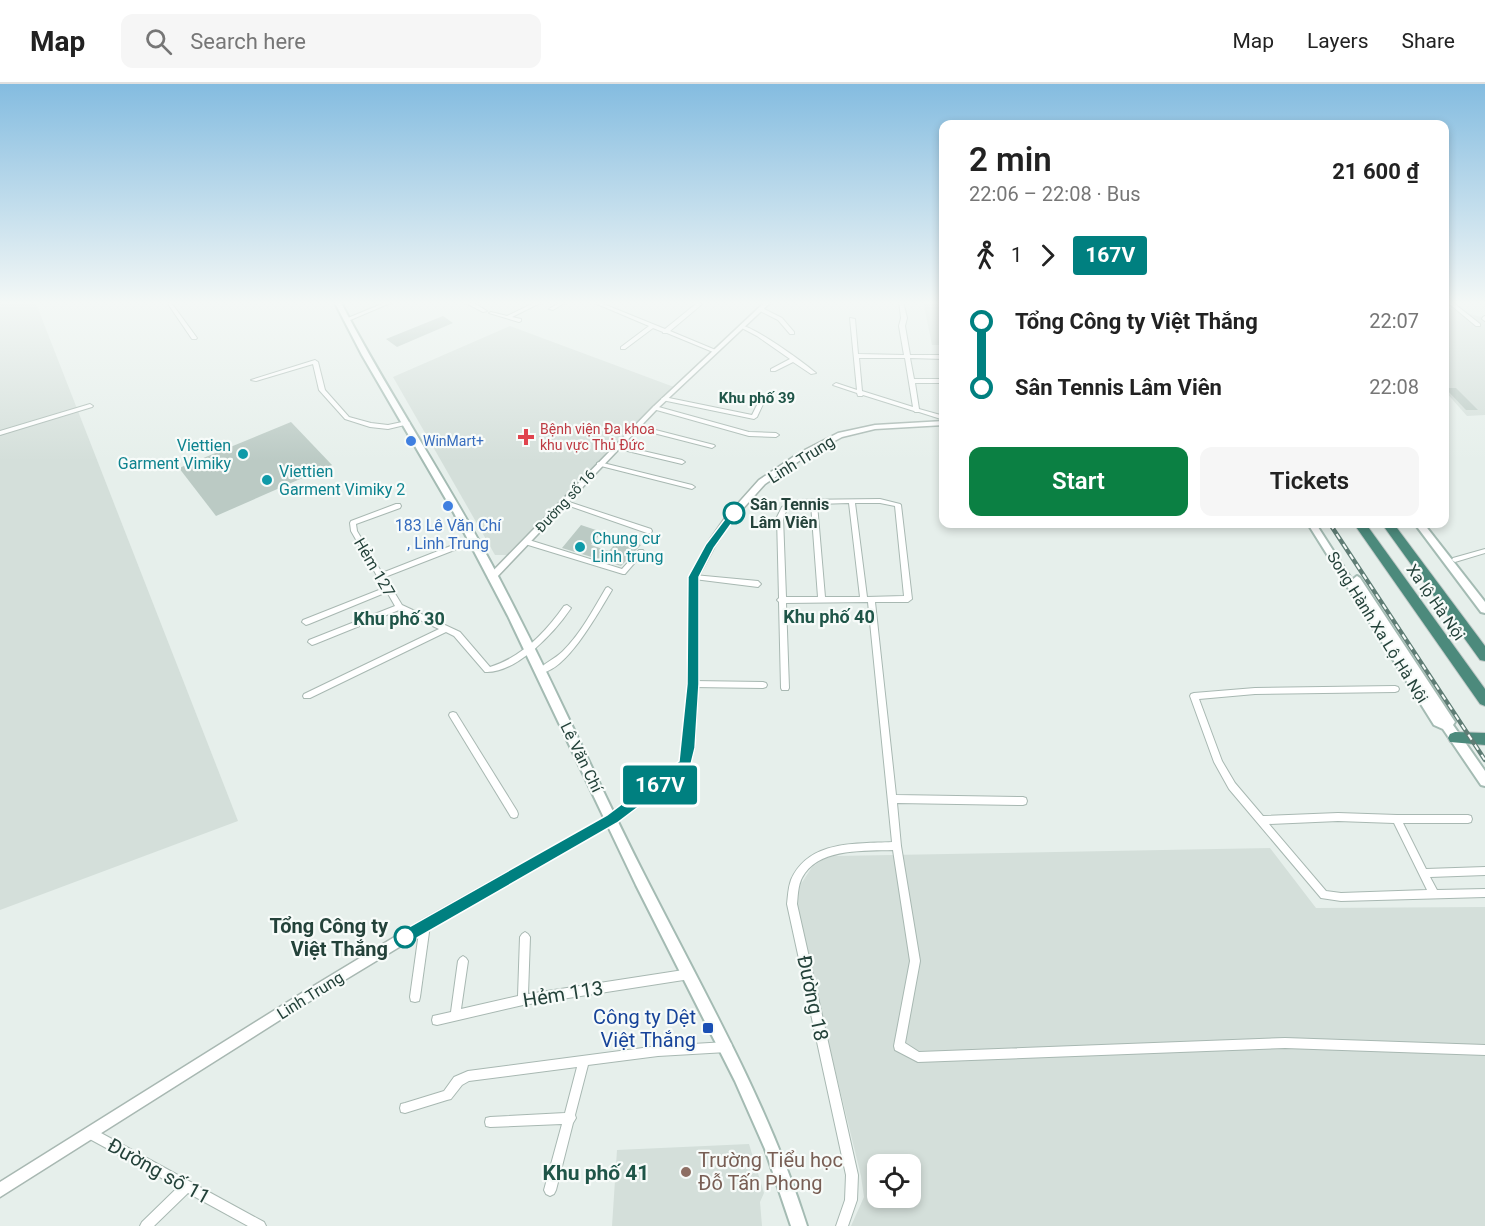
<!DOCTYPE html>
<html lang="en">
<head>
<meta charset="utf-8">
<style>
  :root { --surface:#fff; --page:#f6f6f6; --text:#222; --muted:#767676; --line:#e0e0e0; --accent:#0b8043 }
  body { margin:0; font-family:Roboto,sans-serif; background:var(--page); color:var(--text); height:100vh; display:flex; flex-direction:column; font-size:22px; white-space:nowrap }
  * { box-sizing:border-box; margin:0 }
  p { font-size:20px; color:var(--muted) }
  .icon { flex:none; width:33px; height:33px; fill:none; stroke:currentColor; stroke-width:2; stroke-linecap:round; stroke-linejoin:round }
  .map { position:relative; flex:1; overflow:hidden }
  .details { position:absolute; left:939px; top:36px; width:510px; height:408px; display:flex; flex-direction:column; background:var(--surface); border-radius:12px; box-shadow:0 3px 9px #0003 }
  .details>* { flex:none }
  .badge { padding:0 12px; border-radius:4px; font-size:21px; line-height:39px }
  .tools { position:absolute; left:867px; top:1070px; display:grid; gap:12px }
  .tools a { display:grid; place-items:center; width:54px; height:54px; border-radius:12px; background:var(--surface); box-shadow:0 3px 9px #0003; font-size:30px }
  .map>.badge { position:absolute; translate:-50% -50%; box-shadow:0 0 0 3px #fff }
  .legs { display:flex; align-items:center; gap:9px; height:66px; padding:0 30px; font-size:20px }
  .legs p { margin-inline-start:auto }
  .head { display:flex; align-items:center; justify-content:space-between; height:102px; padding:0 30px }
  h1 { font-size:33px; font-weight:600; line-height:45px }
  .action { display:flex; gap:12px; margin-top:auto; padding:12px 30px }
  .action a { flex:1; height:69px; border-radius:12px; background:var(--accent); color:#fff; font-size:24px; font-weight:600; line-height:69px; text-align:center }
  .action a+a { background:var(--page); color:var(--text) }
  ul { padding:0 30px; list-style:none }
  li { display:flex; align-items:center; gap:21px; height:66px; font-size:22px }
  li i { display:grid; place-items:center; width:9px; height:100%; margin:0 8px; background:currentColor }
  li i::after { content:''; width:15px; height:15px; margin:-8px; border:4px solid; border-radius:50%; background:var(--surface) }
  li p { margin-inline-start:auto }
  li:first-child i { background:linear-gradient(#0000 50%,currentColor 0) }
  li:last-child i { background:linear-gradient(currentColor 50%,#0000 0) }
  header { display:flex; align-items:center; gap:36px; box-sizing:border-box; height:84px; padding:0 30px; background:var(--surface); border-bottom:2px solid var(--line) }
  header strong { font-size:28px }
  nav { display:flex; gap:33px; margin-inline-start:auto; font-size:21px }
  .search { width:420px; height:54px; background:var(--page); display:flex; align-items:center; gap:15px; box-sizing:border-box; padding:0 21px; border-radius:12px; color:var(--muted); font-size:22px }
  .map>svg:first-child { display:block }
  .built { fill:#d4dfda; fill-rule:evenodd }
  .building { fill:#bbcac4 }
  .lines { fill:none; stroke-linecap:round; stroke-linejoin:round }
  .minor-casing { stroke:#a8b8b2; stroke-width:2 }
  .tertiary-casing { stroke:#a8b8b2; stroke-width:3 }
  .secondary-casing { stroke:#a4bbb3; stroke-width:4 }
  .trunk-casing { stroke:#c2cac8; stroke-width:2 }
  .minor { fill:#fff; fill-rule:evenodd }
  .tertiary { fill:#fff; fill-rule:evenodd }
  .secondary { fill:#fff; fill-rule:evenodd }
  .trunk { fill:#4c8a7c; fill-rule:evenodd }
  .rail-casing { stroke:#5f7d75; stroke-width:4.5 }
  .rail { stroke:#f7fbf9; stroke-width:2; stroke-dasharray:6; stroke-linecap:butt }
  .line-1 { fill:#008080; stroke:#fff; stroke-width:1.5 }
  .health-dot { fill:#e0444e; stroke:#f7fbf9; stroke-width:2 }
  .shop-dot { fill:#3f7fe0; stroke:#f7fbf9; stroke-width:2 }
  .culture-dot { fill:#0f9aa8; stroke:#f7fbf9; stroke-width:2 }
  .stop-1-dot { fill:#fff; stroke:#008080; stroke-width:3 }
  .transit-dot { fill:#1a4fb4; stroke:#f7fbf9; stroke-width:2 }
  .education-dot { fill:#8d6e63; stroke:#f7fbf9; stroke-width:2 }
  .labels { text-anchor:middle; stroke-width:4.5; stroke-linejoin:round; paint-order:stroke }
  .far-health-label { font-size:14px; fill:#be3a42; stroke:#f7fbf9; text-anchor:start }
  .far-shop-label { font-size:14px; fill:#366cbe; stroke:#f7fbf9; text-anchor:start }
  .far-street-label { font-size:14px; fill:#24423a; stroke:#f7fbf9 }
  .far-neighbourhood-label { font-size:15px; font-weight:bold; fill:#1f5548; stroke:#f7fbf9 }
  .culture-label { font-size:16px; fill:#0d838f; stroke:#f7fbf9; text-anchor:start }
  .street-label { font-size:16px; fill:#24423a; stroke:#f7fbf9 }
  .stop-label { font-size:16px; font-weight:bold; fill:#24423a; stroke:#f7fbf9; text-anchor:start }
  .shop-label { font-size:16px; fill:#366cbe; stroke:#f7fbf9 }
  .neighbourhood-label { font-size:18px; font-weight:bold; fill:#1f5548; stroke:#f7fbf9 }
  .near-stop-label { font-size:20px; font-weight:bold; fill:#24423a; stroke:#f7fbf9; text-anchor:end }
  .near-street-label { font-size:20px; fill:#24423a; stroke:#f7fbf9 }
  .near-transit-label { font-size:20px; fill:#164399; stroke:#f7fbf9; text-anchor:end }
  .near-education-label { font-size:20px; fill:#785e54; stroke:#f7fbf9; text-anchor:start }
  .near-neighbourhood-label { font-size:21px; font-weight:bold; fill:#1f5548; stroke:#f7fbf9 }
</style>
</head>
<body>
<header>
<strong>Map</strong>
<div class="search"><svg class="icon" aria-label="search" viewBox="0 0 24 24"><circle cx="10" cy="10" r="6"/><path d="M15 15l6 6"/></svg>Search here</div>
<nav><a>Map</a><a>Layers</a><a>Share</a></nav>
</header>
<div class="map">
<svg width="1485" height="1142" viewBox="0 0 1485 1142">
  <rect width="100%" height="100%" fill="#e6efeb"/>
  <g class="built">
    <polygon points="0,217 35,217 238,737 0,826"/>
    <polygon points="923,217 943,217 943,261 932,261"/>
    <polygon points="1444,223 1485,234 1485,331 1467,332 1445,307"/>
    <polygon points="510,242 674,303 511,471 495,471 393,293"/>
    <path d="M1270,764L1316,824L1485,823V1142H851L864,1113L861,1092L794,818L799,803L812,783L825,774L835,772ZM878,1080H910V1113H878Z"/>
    <polygon points="749,1060 764,1109 760,1118 762,1142 612,1142 617,1066"/>
  </g>
  <g class="building">
    <polygon points="443,232 453,239 397,263 386,255"/>
    <polygon points="1445,304 1456,304 1478,326 1466,326"/>
    <polygon points="291,338 332,381 216,432 179,384"/>
    <polygon points="581,441 602,448 591,461 609,467 620,454 641,461 621,482 562,464"/>
  </g>
  <g class="lines">
    <g class="minor-casing">
      <g id="minor">
        <polygon points="166,217 170,217 197,254 196,255 192,255"/>
        <polygon points="389,217 395,217 348,237 343,236"/>
        <polygon points="466,217 473,217 472,218 487,227 483,228 466,219"/>
        <polygon points="538,217 544,217 512,233 521,235 521,237 519,238 489,229 491,228 507,232"/>
        <polygon points="562,217 566,218 553,226 549,225"/>
        <polygon points="590,217 596,217 665,245 697,219 701,219 701,221 670,247 718,267 713,268 667,249 663,249 663,248 653,244 625,265 621,265 621,263 649,242"/>
        <path d="M899,217H903L907,234L905,242L910,271H944V275L910,274L914,295H944V299H915L919,325L944,332V336L919,328H915L914,327L863,311L862,312H858L857,309L833,301L836,299L857,306L850,234L855,235L858,270L904,271L899,242L901,234ZM859,274H905L913,323L862,307Z"/>
        <polygon points="1446,217 1451,217 1480,240 1480,242 1476,242"/>
        <polygon points="758,224 762,224 782,234 794,248 794,250 790,250 778,236 758,226"/>
        <polygon points="1485,232 1485,237 1482,235 1483,233"/>
        <path d="M740,241C755,243 803,278 816,289L811,290L793,278L775,287H771V285L790,275L757,252L740,243Z"/>
        <polygon points="315,276 318,278 325,306 349,333 371,339 388,341 407,337 410,339 409,340 388,345 370,343 345,335 319,306 313,280 256,297 251,296"/>
        <polygon points="664,313 752,331 759,317 761,316 764,318 757,333 754,335 662,316 661,315"/>
        <polygon points="90,320 93,322 92,323 0,351 0,347"/>
        <polygon points="655,322 749,348 776,349 779,351 776,353 749,352 653,325 653,323"/>
        <polygon points="636,341 714,361 715,362 712,364 634,344 634,342"/>
        <polygon points="617,361 682,376 685,378 682,380 615,364 615,362"/>
        <polygon points="599,378 692,401 695,403 692,405 597,381 597,379"/>
        <path d="M880,415L900,420L901,421L912,515L908,518H875L896,711L1023,713L1026,714L1027,717L1026,720L1023,721L897,719L901,762L920,877L905,959L919,968L1285,954L1485,961V971L1285,964L918,978L895,966L894,962L910,877L893,766C867,767 822,764 805,789C798,798 798,809 797,820L858,1091L857,1116L848,1142H836L845,1116L846,1091L787,820C788,812 788,804 791,796C809,756 855,760 892,758L868,518L786,519L789,604L788,606H782L781,604L779,518L777,516L779,514L777,433L782,423L797,416ZM849,419L860,513H825L817,420ZM855,419H880L895,422L904,512L867,513ZM798,420H811L818,513H786L783,433L787,426Z"/>
        <polygon points="563,416 651,445 652,447 651,449 647,449 561,419 560,418"/>
        <path d="M396,420H400L401,422L400,424L356,440L357,447L382,489L471,454H475L476,456L475,458L385,493L402,521L460,548L490,583C522,573 545,549 564,522L567,521L571,524C555,548 516,590 485,588L454,552L446,548L310,614H304L303,612L304,610L439,545L399,526L315,560L312,561L308,558L309,556L395,522L387,508L309,540L306,541L302,538L303,536L384,504L351,447L350,439L351,437Z"/>
        <polygon points="525,456 529,456 622,485 639,466 643,466 644,468 625,490 623,490 525,460 524,458"/>
        <polygon points="1485,465 1485,469 1455,478 1452,476 1453,474"/>
        <polygon points="692,491 694,491 758,497 761,500 758,503 694,495 691,493"/>
        <path d="M608,503L612,506C599,527 565,591 538,589L537,587C544,579 555,575 563,567C581,549 593,526 606,504Z"/>
        <polygon points="693,597 763,598 766,599 767,601 766,603 763,604 693,603 690,602 689,600 690,598"/>
        <path d="M1395,602L1398,603L1399,605L1398,607L1395,608L1255,610L1199,615L1222,677L1235,699L1263,732L1338,729L1397,731H1468L1471,732L1472,735L1471,738L1468,739H1403L1426,785L1485,783V791L1430,793L1437,806L1485,805V813L1341,817L1321,814L1229,705L1214,678L1190,612L1191,610L1194,609L1255,604ZM1338,737L1394,739L1427,806L1341,809L1326,807L1269,740Z"/>
        <polygon points="453,628 456,629 517,727 518,730 517,733 514,734 511,733 450,633 449,631 450,629"/>
        <polygon points="425,836 428,838 430,841 420,913 419,917 415,918 411,917 410,913 420,841 422,838"/>
        <polygon points="525,848 528,850 530,853 528,910 690,885 693,887 695,890 693,893 690,895 523,921 437,941 433,940 432,936 433,932 451,928 458,877 460,874 463,872 466,874 468,877 461,925 518,912 520,853 522,850"/>
        <polygon points="727,958 731,959 732,963 731,967 727,968 658,972 588,981 575,1031 576,1034 573,1039 556,1106 554,1110 550,1112 546,1110 544,1106 562,1040 490,1043 486,1042 485,1038 486,1034 490,1033 565,1029 577,983 469,997 462,1001 451,1015 447,1016 405,1029 401,1028 400,1024 401,1020 405,1019 444,1007 454,993 468,987 658,962"/>
        <polygon points="90,1043 264,1138 266,1142 248,1142 188,1109 154,1142 140,1142 142,1138 178,1103 86,1053 84,1049 86,1045"/>
      </g>
    </g>
    <g class="tertiary-casing">
      <g id="tertiary">
        <polygon points="766,217 772,217 657,325 495,495 489,495 488,493 489,491 653,323"/>
        <polygon points="944,337 944,341 875,345 842,353 805,373 765,400 731,438 714,463 698,493 698,600 694,664 689,683 676,695 616,738 429,845 310,917 0,1113 0,1098 302,909 421,837 608,732 668,689 681,678 684,664 688,600 690,493 707,460 725,434 759,396 799,369 838,349 875,341"/>
      </g>
    </g>
    <g class="secondary-casing">
      <g id="secondary">
        <path d="M334,217H340C387,307 443,390 491,479C548,585 595,695 650,802C707,914 769,1022 807,1142H791L765,1065L735,997L636,801L508,532L454,429L362,271Z"/>
        <polygon points="1308,440 1316,440 1352,496 1357,492 1360,494 1453,635 1455,638 1453,641 1485,687 1485,702 1481,701 1443,645 1434,641"/>
        <polygon points="1415,440 1424,440 1485,518 1485,529 1481,528"/>
      </g>
    </g>
    <g class="trunk-casing">
      <g id="trunk">
        <polygon points="1354,440 1366,440 1485,605 1485,622 1480,620"/>
        <polygon points="1382,440 1394,440 1485,562 1485,577 1480,576"/>
        <polygon points="1455,648 1485,649 1485,661 1450,658 1448,654 1450,650"/>
      </g>
    </g>
    <use href="#minor" class="minor"/>
    <use href="#tertiary" class="tertiary"/>
    <use href="#secondary" class="secondary"/>
    <use href="#trunk" class="trunk"/>
    <g class="rail-casing">
      <polyline id="rail" points="1330,440 1485,676"/>
    </g>
    <use href="#rail" class="rail"/>
  </g>
  <linearGradient id="sky" x2="0" y2="1"><stop stop-color="#84bce0"/><stop offset="0.58" stop-color="#f4f8f6"/><stop offset="1" stop-color="#f4f8f6" stop-opacity="0"/></linearGradient>
  <rect width="1485" height="377" fill="url(#sky)"/>
  <polygon class="line-1" points="731,427 739,429 714,464 699,493 699,600 695,664 690,684 617,739 410,858 405,861 400,858 398,853 400,848 607,731 679,677 687,600 688,493 706,460"/>
  <path class="health-dot" d="M523 344h6v6h6v6h-6v6h-6v-6h-6v-6h6z"/>
  <g class="shop-dot">
    <circle cx="411" cy="357" r="6"/>
    <circle cx="448" cy="422" r="6"/>
  </g>
  <g class="culture-dot">
    <circle cx="243" cy="370" r="6"/>
    <circle cx="267" cy="396" r="6"/>
    <circle cx="580" cy="463" r="6"/>
  </g>
  <g class="stop-1-dot">
    <circle cx="734" cy="429" r="10"/>
    <circle cx="405" cy="853" r="10"/>
  </g>
  <rect class="transit-dot" x="702" y="938" width="12" height="12" rx="3"/>
  <circle class="education-dot" cx="686" cy="1088" r="6"/>
  <g class="labels">
    <g class="far-health-label">
      <text x="540" y="350">Bệnh viện Đa khoa<tspan x="540" dy="16">khu vực Thủ Đức</tspan></text>
    </g>
    <g class="far-shop-label">
      <text x="423" y="362">WinMart+</text>
    </g>
    <g class="far-street-label">
      <text transform="translate(565 417) rotate(-47)" y="5">Đường số 16</text>
    </g>
    <g class="far-neighbourhood-label">
      <text x="757" y="319">Khu phố 39</text>
    </g>
    <g class="culture-label">
      <text x="231" y="367" text-anchor="end">Viettien<tspan x="231" dy="18">Garment Vimiky</tspan></text>
      <text x="279" y="393">Viettien<tspan x="279" dy="18">Garment Vimiky 2</tspan></text>
      <text x="592" y="460">Chung cư<tspan x="592" dy="18">Linh trung</tspan></text>
    </g>
    <g class="street-label">
      <text transform="translate(801 375) rotate(-32)" y="6">Linh Trung</text>
      <text transform="translate(375 483) rotate(60)" y="6">Hẻm 127</text>
      <text transform="translate(1436 518) rotate(55)" y="6">Xa lộ Hà Nội</text>
      <text transform="translate(1378 543) rotate(58)" y="6">Song Hành Xa Lộ Hà Nội</text>
      <text transform="translate(582 673) rotate(64)" y="6">Lê Văn Chí</text>
      <text transform="translate(310 911) rotate(-32)" y="6">Linh Trung</text>
    </g>
    <g class="stop-label">
      <text x="750" y="426">Sân Tennis<tspan x="750" dy="18">Lâm Viên</tspan></text>
    </g>
    <g class="shop-label">
      <text x="448" y="447">183 Lê Văn Chí<tspan x="448" dy="18">, Linh Trung</tspan></text>
    </g>
    <g class="neighbourhood-label">
      <text x="829" y="539">Khu phố 40</text>
      <text x="399" y="541">Khu phố 30</text>
    </g>
    <g class="near-stop-label">
      <text x="388" y="849">Tổng Công ty<tspan x="388" dy="23">Việt Thắng</tspan></text>
    </g>
    <g class="near-street-label">
      <text transform="translate(563 910) rotate(-9)" y="7">Hẻm 113</text>
      <text transform="translate(813 914) rotate(78)" y="7">Đường 18</text>
      <text transform="translate(159 1087) rotate(29)" y="7">Đường số 11</text>
    </g>
    <g class="near-transit-label">
      <text x="696" y="940">Công ty Dệt<tspan x="696" dy="23">Việt Thắng</tspan></text>
    </g>
    <g class="near-education-label">
      <text x="698" y="1083">Trường Tiểu học<tspan x="698" dy="23">Đỗ Tấn Phong</tspan></text>
    </g>
    <g class="near-neighbourhood-label">
      <text x="596" y="1096">Khu phố 41</text>
    </g>
  </g>
</svg>
<div class="tools">
<a><svg class="icon" aria-label="locate" viewBox="0 0 24 24"><circle cx="12" cy="12" r="6"/><path d="M12 2v4M12 18v4M2 12h4M18 12h4"/></svg></a>
</div>
<b class="badge" style="left:660px;top:701px;background:#008080;color:#fff">167V</b>
<section class="details">
<div class="head"><div><h1>2 min</h1><p>22:06 – 22:08 · Bus</p></div><b>21 600 ₫</b></div>
<div class="legs"><svg class="icon" aria-label="walk" viewBox="0 0 24 24"><circle cx="13" cy="4" r="2"/><path d="M13 8l-2 6 4 7M11 14l-3 7M7 12l3-4h3l4 4"/></svg>1<svg class="icon" aria-label="forward" viewBox="0 0 24 24"><path d="M9 5l7 7-7 7"/></svg><b class="badge" style="background:#008080;color:#fff">167V</b></div>
<ul>
<li><i style="color:#008080"></i><b>Tổng Công ty Việt Thắng</b><p>22:07</p></li>
<li><i style="color:#008080"></i><b>Sân Tennis Lâm Viên</b><p>22:08</p></li>
</ul>
<div class="action"><a>Start</a><a>Tickets</a></div>
</section>
</div>
</body>
</html>
